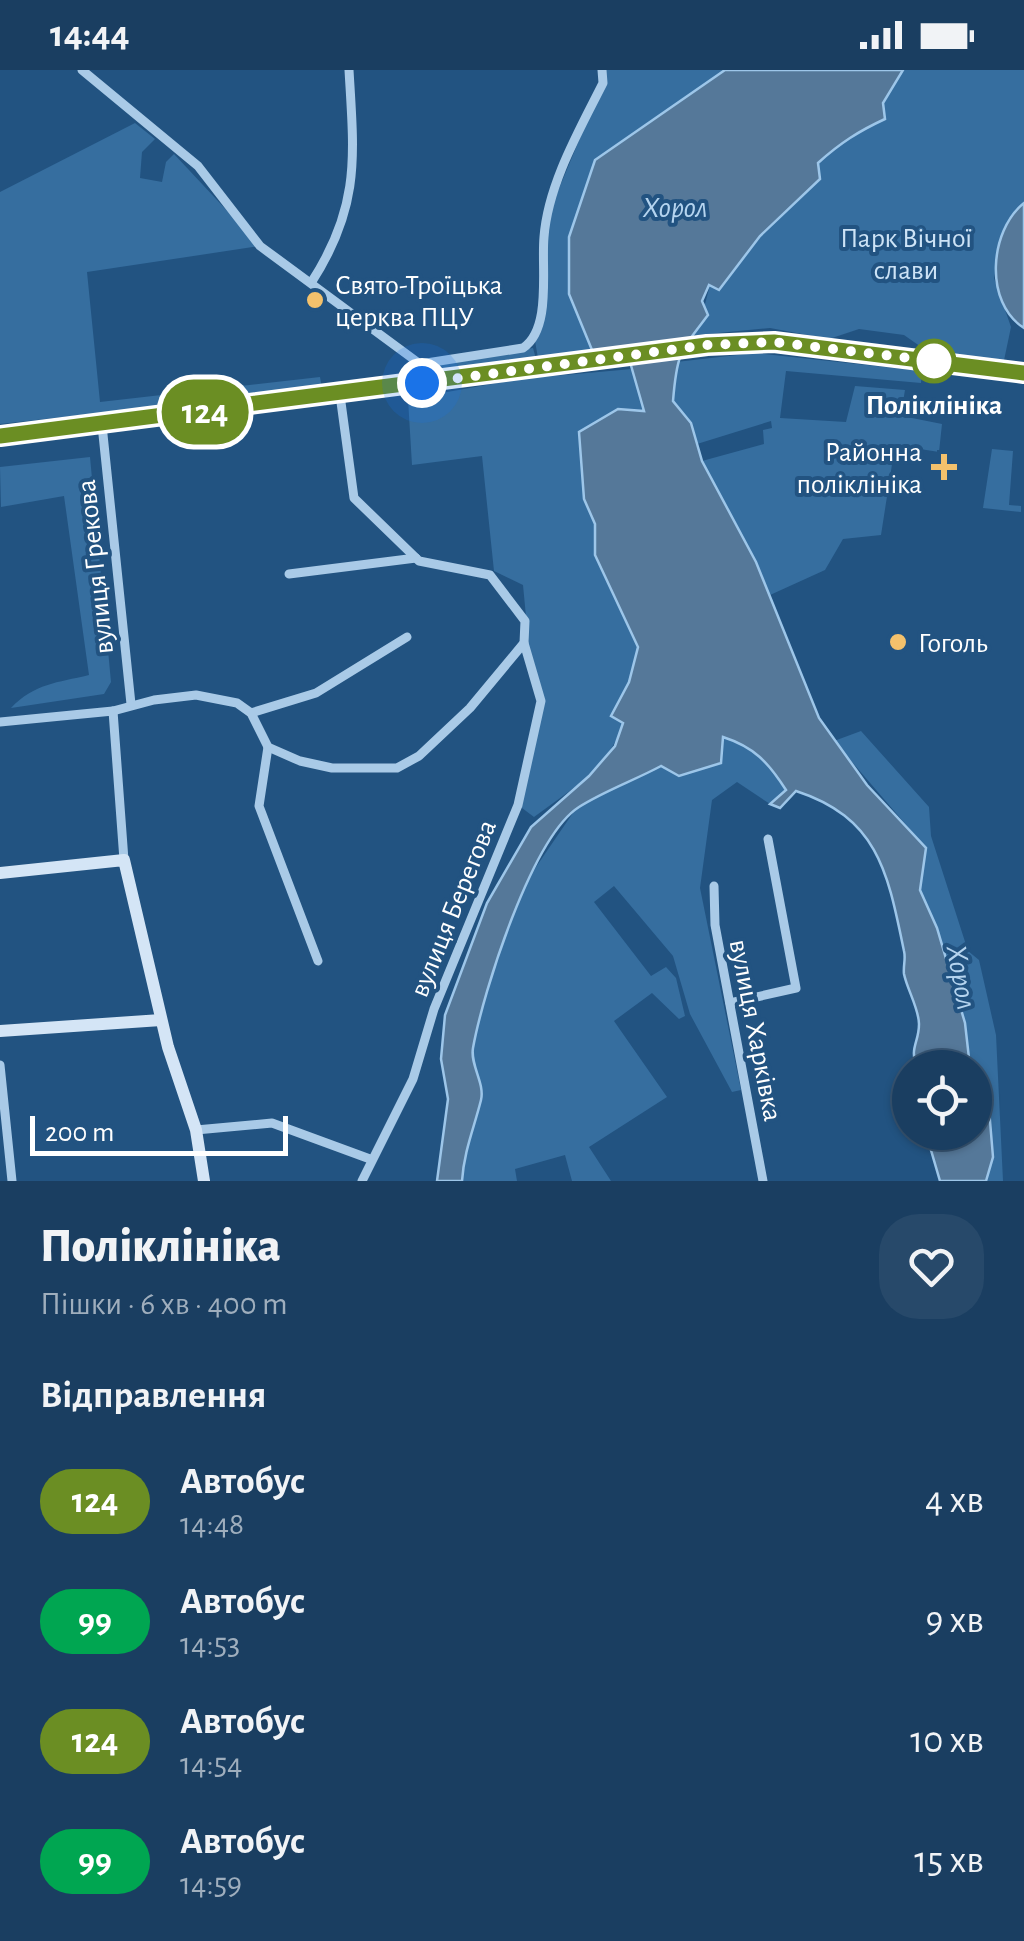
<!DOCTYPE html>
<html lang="uk">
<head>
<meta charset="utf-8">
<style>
  :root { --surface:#1a3e61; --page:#27496a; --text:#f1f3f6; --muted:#9faebd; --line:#385776 }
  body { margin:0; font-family:"Alegreya Sans",sans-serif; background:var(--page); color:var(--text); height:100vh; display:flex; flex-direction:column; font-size:38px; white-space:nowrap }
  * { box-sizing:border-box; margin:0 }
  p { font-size:32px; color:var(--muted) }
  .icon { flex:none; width:55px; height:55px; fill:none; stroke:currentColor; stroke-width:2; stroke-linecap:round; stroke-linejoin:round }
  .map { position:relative; height:1111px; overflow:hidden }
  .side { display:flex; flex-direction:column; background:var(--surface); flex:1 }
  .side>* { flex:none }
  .badge { padding:0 20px; border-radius:32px; font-size:35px; line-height:65px }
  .buttons { position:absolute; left:892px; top:980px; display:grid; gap:20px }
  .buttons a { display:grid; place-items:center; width:100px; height:100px; border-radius:50%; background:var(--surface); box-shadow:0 2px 8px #0004,0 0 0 2px var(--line); font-size:50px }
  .scale { position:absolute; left:30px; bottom:25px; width:258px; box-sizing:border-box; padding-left:10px; border:5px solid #fff; border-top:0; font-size:28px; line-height:35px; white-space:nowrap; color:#fff; -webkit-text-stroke:8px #225381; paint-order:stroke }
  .you { position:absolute; width:50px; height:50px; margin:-25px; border:8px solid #fff; border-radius:50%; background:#1a73e8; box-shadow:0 0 0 15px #1a73e833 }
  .map>.badge { position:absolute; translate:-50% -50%; box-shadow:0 0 0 5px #fff }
  h2 { padding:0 40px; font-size:38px; line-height:90px }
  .round { display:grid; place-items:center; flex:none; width:105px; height:105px; border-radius:40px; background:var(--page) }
  .headline { display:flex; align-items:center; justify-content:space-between; height:170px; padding:0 40px }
  h1 { font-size:48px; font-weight:800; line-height:75px }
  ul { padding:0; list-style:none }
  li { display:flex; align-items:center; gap:30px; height:120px; padding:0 40px }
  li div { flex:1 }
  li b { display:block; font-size:38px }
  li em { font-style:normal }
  li .badge { min-width:110px; font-weight:700; text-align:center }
  .status { display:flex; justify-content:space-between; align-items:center; height:70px; padding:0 50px; background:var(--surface); direction:ltr }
  .status svg { height:28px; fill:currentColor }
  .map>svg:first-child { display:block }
  .green { fill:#366e9f }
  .water { fill:#557899; stroke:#9dc6e9; stroke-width:2.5 }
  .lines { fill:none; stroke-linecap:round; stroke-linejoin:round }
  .street { stroke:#a9cae7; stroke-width:9 }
  .secondary { stroke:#d4e5f6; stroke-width:12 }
  .line-casing { stroke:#fff; stroke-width:22 }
  .line { stroke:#6b8e23; stroke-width:15 }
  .walk { stroke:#fff; stroke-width:10; stroke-dasharray:0 18 }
  .poi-dot { fill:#f3c16c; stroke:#225381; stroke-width:4 }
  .stop-dot { fill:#fff; stroke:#6b8e23; stroke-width:5 }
  .labels { text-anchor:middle; stroke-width:8; stroke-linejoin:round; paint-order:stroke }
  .park-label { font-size:28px; fill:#cde3f6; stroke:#225381 }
  .poi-label { font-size:28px; fill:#fff; stroke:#225381; text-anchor:start }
  .stop-label { font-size:28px; font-weight:bold; fill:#fff; stroke:#225381 }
  .street-label { font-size:28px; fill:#fff; stroke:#225381 }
  .water-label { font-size:30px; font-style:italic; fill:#b5d4ef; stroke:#225381 }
</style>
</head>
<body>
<div class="status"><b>14:44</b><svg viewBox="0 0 49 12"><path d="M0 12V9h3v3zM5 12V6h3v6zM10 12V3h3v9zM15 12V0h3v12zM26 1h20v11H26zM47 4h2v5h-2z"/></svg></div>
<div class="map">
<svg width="1024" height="1111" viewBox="0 0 1024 1111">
  <rect width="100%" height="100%" fill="#225381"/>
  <g class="green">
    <polygon points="602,0 725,0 595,90 569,167 569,224 592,280 538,288 535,271 540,252 545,152 603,13"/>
    <polygon points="903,0 1024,0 1024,133 1006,156 994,208 1011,257 1003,295 934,286 904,265 859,259 829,269 770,258 687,266 699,257 710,215 819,109 818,93 844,68 885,49 883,33"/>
    <polygon points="135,53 155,69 142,82 140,108 162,112 166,92 174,84 260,176 87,202 100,332 320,307 322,318 0,354 0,122"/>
    <polygon points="533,278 536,289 441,300 433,295"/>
    <polygon points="755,283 922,301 921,313 786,301 780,348 846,352 855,316 905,320 902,338 912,348 942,354 939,382 895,375 881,465 843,469 825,500 770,525 702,391 764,374 763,360 772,358 771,351 697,374 691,353 673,331 676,292"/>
    <path d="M632,299L644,342L579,362L584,428L595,454V485L638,577L630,612L612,645L623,653C609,698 570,720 534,747L518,735L541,631L529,578L523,515L494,501L482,386L412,395L408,329L520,309Z"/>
    <polygon points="992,379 1013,381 1009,435 1021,436 1021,442 983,438"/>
    <path d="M90,387L111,612L104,624L11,638C35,613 57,613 89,605L64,426L1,437L0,397Z"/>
    <polygon points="861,661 929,737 931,766 968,881 979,890 996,965 1003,1111 986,1111 993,1087 989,1039 978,1029 975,998 970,997 965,953 937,858 920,820 926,778 834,671"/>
    <polygon points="723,667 751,676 786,720 770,734 737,712 712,730 700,818 741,1020 732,1022 690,944 673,886 614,816 594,832 651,906 666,897 676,908 685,946 679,949 652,923 614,951 667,1027 589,1077 611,1111 572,1111 565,1085 515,1099 517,1111 462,1111 465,1075 482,1025 472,984 485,925 523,816 577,737 662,696 679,706 695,700"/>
  </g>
  <g class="water">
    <path d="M725,0H903L883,33L885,49C859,61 840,73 818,93L820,109L760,166L719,220L709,215L702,231L708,245C680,282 677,282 673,331L691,353L702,391L756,492L819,648L867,715L926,778L920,820L937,858L965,953L970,997H917C909,978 919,973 919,954C919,939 907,919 904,904C903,896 906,889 904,881C888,804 879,748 796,721L780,738L770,734L786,720C768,692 754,677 723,667L721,693L679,706L661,696C635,710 604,721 579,737C532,767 483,922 473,978C470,995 485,1013 481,1030C474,1058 464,1081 462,1111H437L448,1029L441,989L445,945L487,833L531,757L589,706L615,676L623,653L611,646L629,612L638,577L595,485V454L584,429L579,362L618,339L644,341L630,292L613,282L592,280L569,224V167L595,90Z"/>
    <path d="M1024,133V258C984,233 989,161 1024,133Z"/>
    <polygon points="975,1017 978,1029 989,1039 993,1087 986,1111 940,1111 926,1063 975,1062"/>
  </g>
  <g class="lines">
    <g class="street">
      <polyline points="82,0 198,96 260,176 420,294 422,313"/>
      <path d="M311,213C361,136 354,86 349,0"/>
      <path d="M420,294L523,278C552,259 541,198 544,167C548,114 580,59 603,13L602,0"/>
      <polyline points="102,355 131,634"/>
      <polyline points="289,504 416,488"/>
      <polyline points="113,641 124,790"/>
      <polyline points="251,643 316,623 407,567"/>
      <polyline points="0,652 113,641 154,630 196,625 237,633 251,643 268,677 300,691 332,698 397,698 419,686 470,638 524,573 525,551 490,505 419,491 354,428 340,325"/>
      <polyline points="268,677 259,736 318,891"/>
      <polyline points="714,816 715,855 763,1111"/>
      <polyline points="730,933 796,918 768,769"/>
      <polyline points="0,995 12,1111"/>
      <polyline points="196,1060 272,1053 370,1089"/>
      <polyline points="362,1111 413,1009 434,939 518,735 541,631 524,573"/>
    </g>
    <g class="secondary">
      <polyline points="0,366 707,275 774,273 1024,303"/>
      <polyline points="0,803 124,790 168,977 196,1060 204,1111"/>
      <polyline points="0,961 161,950"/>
    </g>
  </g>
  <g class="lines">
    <g class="line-casing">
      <polyline id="line" points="0,366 707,275 774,272 1024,303"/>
    </g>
    <use href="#line" class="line"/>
    <polyline class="walk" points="422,313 707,275 774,272 934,291"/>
  </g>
  <g class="poi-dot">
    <circle cx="315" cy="230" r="10"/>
    <path d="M939 382h10v10h10v10h-10v10h-10v-10h-10v-10h10z"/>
    <circle cx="898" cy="572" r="10"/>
  </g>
  <circle class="stop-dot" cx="934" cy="291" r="20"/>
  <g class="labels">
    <g class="park-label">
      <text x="906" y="177">Парк Вічної<tspan x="906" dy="32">слави</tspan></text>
    </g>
    <g class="poi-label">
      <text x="335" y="224">Свято-Троїцька<tspan x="335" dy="32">церква ПЦУ</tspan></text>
      <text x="922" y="391" text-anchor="end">Районна<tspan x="922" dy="32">поліклініка</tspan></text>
      <text x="918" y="582">Гоголь</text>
    </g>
    <g class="stop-label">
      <text x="934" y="344">Поліклініка</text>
    </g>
    <g class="street-label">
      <text transform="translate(94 497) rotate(-96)" y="10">вулиця Грекова</text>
      <text transform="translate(452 838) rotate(-68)" y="10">вулиця Берегова</text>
      <text transform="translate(757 960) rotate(79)" y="10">вулиця Харківка</text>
    </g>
    <g class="water-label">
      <text x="675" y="147">Хорол</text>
      <text transform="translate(962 907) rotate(80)" y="10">Хорол</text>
    </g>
  </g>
</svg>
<div class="buttons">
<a><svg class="icon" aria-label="locate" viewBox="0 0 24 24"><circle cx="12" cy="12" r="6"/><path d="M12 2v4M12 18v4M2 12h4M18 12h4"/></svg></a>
</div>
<div class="scale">200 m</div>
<div class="you" style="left:422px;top:313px"></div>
<b class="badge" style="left:205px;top:342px;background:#6b8e23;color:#fff">124</b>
</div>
<section class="side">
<div class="headline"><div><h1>Поліклініка</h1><p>Пішки · 6 хв · 400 m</p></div><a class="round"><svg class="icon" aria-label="heart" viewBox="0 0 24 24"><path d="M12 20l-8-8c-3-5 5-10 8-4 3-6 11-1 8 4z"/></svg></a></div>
<h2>Відправлення</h2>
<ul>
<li><span class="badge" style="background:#6b8e23;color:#fff">124</span><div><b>Автобус</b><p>14:48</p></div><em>4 хв</em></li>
<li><span class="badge" style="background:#00a651;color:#fff">99</span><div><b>Автобус</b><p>14:53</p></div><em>9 хв</em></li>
<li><span class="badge" style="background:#6b8e23;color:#fff">124</span><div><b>Автобус</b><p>14:54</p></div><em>10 хв</em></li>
<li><span class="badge" style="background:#00a651;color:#fff">99</span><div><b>Автобус</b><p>14:59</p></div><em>15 хв</em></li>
</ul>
</section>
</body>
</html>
